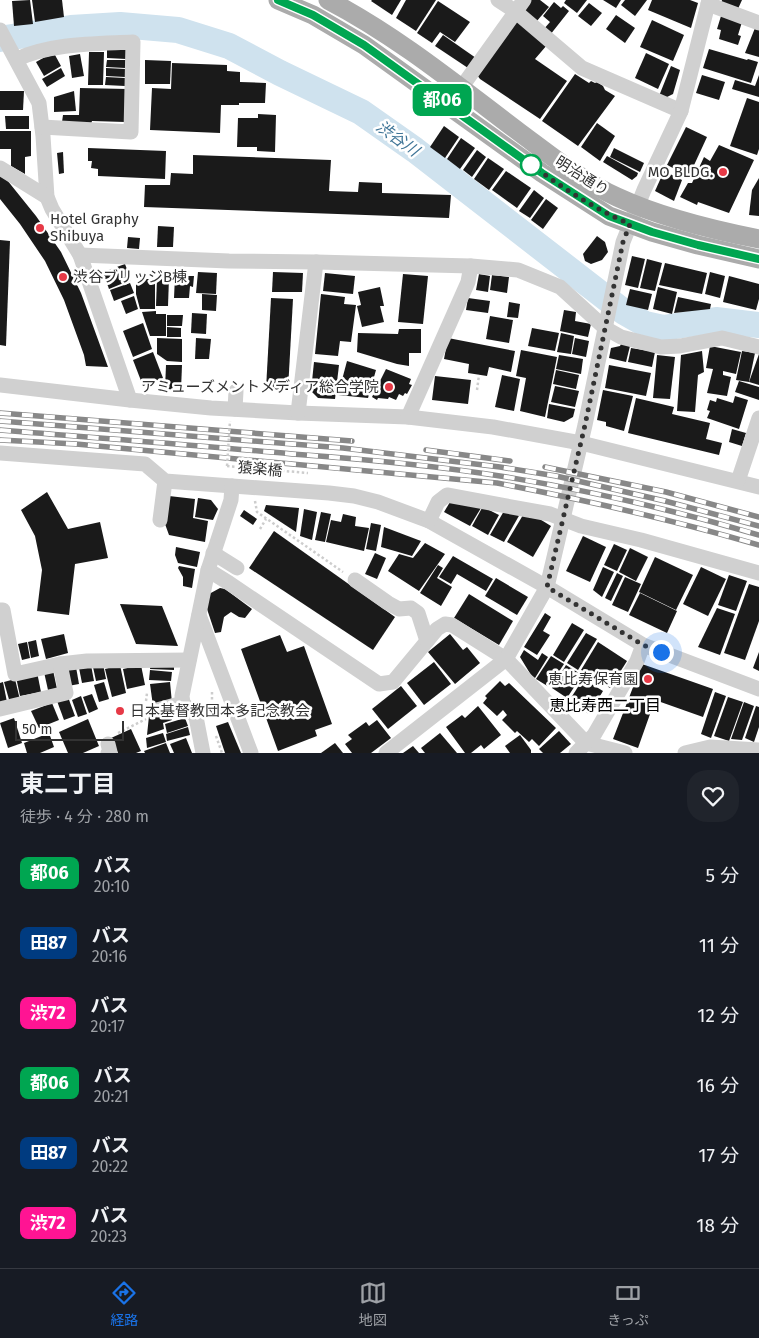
<!DOCTYPE html>
<html lang="ja">
<head>
<meta charset="utf-8">
<style>
  :root { --surface:#171b24; --page:#20242c; --text:#f1f3f6; --muted:#9ea1a6; --line:#363941; --accent:#1a73e8 }
  body { margin:0; font-family:"Fira Sans","Noto Sans JP",sans-serif; background:var(--page); color:var(--text); height:100vh; display:flex; flex-direction:column; font-size:19px; white-space:nowrap }
  * { box-sizing:border-box; margin:0 }
  p { font-size:16px; color:var(--muted) }
  .icon { flex:none; width:28px; height:28px; fill:none; stroke:currentColor; stroke-width:2; stroke-linecap:round; stroke-linejoin:round }
  .map { position:relative; height:753px; overflow:hidden }
  .panel { display:flex; flex-direction:column; background:var(--surface); flex:1 }
  .panel>* { flex:none }
  .badge { padding:0 10px; border-radius:8px; font-size:18px; line-height:32px }
  .scale { position:absolute; left:15px; bottom:12px; width:109px; box-sizing:border-box; padding-left:5px; border:2px solid #333; border-top:0; font-size:14px; line-height:18px; white-space:nowrap; color:#333; -webkit-text-stroke:4px #fff; paint-order:stroke }
  .you { position:absolute; width:25px; height:25px; margin:-12px; border:4px solid #fff; border-radius:50%; background:#1a73e8; box-shadow:0 0 0 8px #1a73e833 }
  .map>.badge { position:absolute; translate:-50% -50%; box-shadow:0 0 0 2px #fff }
  .round { display:grid; place-items:center; flex:none; width:52px; height:52px; border-radius:20px; background:var(--page) }
  .head { display:flex; align-items:center; justify-content:space-between; height:85px; padding:0 20px }
  h1 { font-size:24px; font-weight:700; line-height:38px }
  ul { padding:0; list-style:none }
  li { display:flex; align-items:center; gap:15px; height:70px; padding:0 20px }
  li div { flex:1 }
  li b { display:block; font-size:19px }
  li em { font-style:normal }
  li .badge { min-width:55px; font-weight:700; text-align:center }
  .tabs { display:flex; justify-content:space-around; align-items:center; height:70px; border-top:1px solid var(--line); background:var(--surface); font-size:14px; color:var(--muted) }
  .tabs a { display:grid; justify-items:center; gap:2px }
  .tabs .current { color:var(--accent) }
  .map>svg:first-child { display:block }
  .lines { fill:none; stroke-linecap:round; stroke-linejoin:round }
  .river { stroke:#cfe2ee; stroke-width:26 }
  .building { fill:#1a1a1a }
  .path { stroke:#cdcdcd; stroke-width:2.5; stroke-dasharray:2.5 2.5; stroke-linecap:butt }
  .minor { stroke:#d0d0d0; stroke-width:15 }
  .major { stroke:#ababab; stroke-width:19 }
  .rail-casing { stroke:#888; stroke-width:5.5 }
  .rail { stroke:#fff; stroke-width:4; stroke-dasharray:11; stroke-linecap:butt }
  .path-bridge { stroke:#cdcdcd; stroke-width:2.5; stroke-dasharray:2.5 2.5; stroke-linecap:butt }
  .line-casing { stroke:#fff; stroke-width:11 }
  .line { stroke:#00a651; stroke-width:8 }
  .walk { stroke:#333; stroke-width:5; stroke-dasharray:0 9 }
  .stop-dot { fill:#fff; stroke:#00a651; stroke-width:2.5 }
  .poi-dot { fill:#e63946; stroke:#fff; stroke-width:2 }
  .labels { text-anchor:middle; stroke-width:5; stroke-linejoin:round; paint-order:stroke }
  .poi-label { font-size:15px; fill:#333; stroke:#fff; text-anchor:end }
  .street-label { font-size:15px; fill:#333; stroke:#fff }
  .water-label { font-size:16px; font-style:italic; fill:#3f7597; stroke:#fff }
  .neighbourhood-label { font-size:16px; fill:#000; stroke:#fff }
</style>
</head>
<body>
<div class="map">
<svg width="759" height="753" viewBox="0 0 759 753">
  <rect width="100%" height="100%" fill="#fff"/>
  <g class="lines">
    <polyline class="river" points="0,39 71,28 120,25 178,30 229,46 280,73 361,112 415,150 624,312 645,324 663,328 716,320 759,325"/>
  </g>
  <g class="building">
    <polygon points="30,0 33,24 14,26 12,1"/>
    <polygon points="32,0 62,0 64,17 35,22"/>
    <polygon points="372,0 401,0 392,15 371,1"/>
    <polygon points="406,0 436,0 416,31 396,18"/>
    <polygon points="528,0 540,0 549,7 536,22 520,10"/>
    <polygon points="566,0 587,0 577,13 564,3"/>
    <polygon points="603,0 621,0 616,8"/>
    <polygon points="625,0 647,0 635,16 621,5"/>
    <polygon points="652,0 690,0 698,3 691,28 648,10"/>
    <polygon points="722,0 742,0 737,11 721,3"/>
    <polygon points="438,1 470,22 455,42 440,32 432,43 417,33"/>
    <polygon points="554,2 561,8 563,6 569,11 550,35 543,30 550,22 543,16"/>
    <polygon points="589,3 602,13 591,26 578,16"/>
    <polygon points="616,15 635,28 625,43 606,29"/>
    <polygon points="721,16 742,22 738,35 741,36 738,45 719,39 721,30 717,29"/>
    <polygon points="515,18 547,45 535,59 567,81 540,119 480,79 477,75"/>
    <polygon points="652,20 684,35 673,61 640,47"/>
    <polygon points="755,28 759,29 759,57 745,53"/>
    <polygon points="443,35 476,58 468,68 435,46"/>
    <polygon points="709,49 747,60 748,59 758,62 751,83 703,68"/>
    <polygon points="107,50 126,50 126,59 107,58"/>
    <polygon points="89,52 104,52 103,85 88,85"/>
    <polygon points="646,53 669,64 658,89 635,78"/>
    <polygon points="80,54 84,76 72,78 69,56"/>
    <polygon points="55,55 61,66 44,76 36,62 45,57"/>
    <polygon points="107,60 126,60 125,68 106,67"/>
    <polygon points="145,60 171,61 170,84 145,84"/>
    <polygon points="172,63 227,65 227,71 240,72 240,82 266,83 265,103 239,103 239,105 221,105 220,133 150,130 152,88 171,89"/>
    <polygon points="671,66 680,70 673,94 665,98 659,96"/>
    <polygon points="61,68 65,76 47,87 42,79"/>
    <polygon points="106,68 126,69 125,77 106,76"/>
    <polygon points="575,74 589,83 591,81 595,83 597,82 603,86 605,90 615,96 578,146 542,121"/>
    <polygon points="702,75 725,82 719,100 696,93"/>
    <polygon points="759,75 759,97 732,89 735,80 755,86"/>
    <polygon points="106,77 125,78 125,86 105,85"/>
    <polygon points="80,88 127,89 125,122 92,121 91,124 62,122 63,115 79,115"/>
    <polygon points="0,91 24,91 23,110 0,110"/>
    <polygon points="74,91 76,111 54,112 54,97"/>
    <polygon points="747,98 759,102 759,149 757,155 730,146"/>
    <polygon points="258,114 276,115 275,152 257,151 257,147 237,147 238,118 258,118"/>
    <polygon points="5,116 29,116 29,129 6,129"/>
    <polygon points="597,123 615,136 600,161 581,147"/>
    <polygon points="444,126 459,137 445,158 430,147"/>
    <polygon points="686,127 707,137 689,176 667,165"/>
    <polygon points="0,131 31,131 31,156 25,157 25,174 11,166 11,149 0,149"/>
    <polygon points="461,138 475,148 460,169 447,159"/>
    <polygon points="719,145 754,160 729,213 698,202 697,205 680,197 688,183 692,183 704,157 710,161"/>
    <polygon points="88,148 166,151 165,179 98,176 98,169 91,168 92,161 88,161"/>
    <polygon points="614,148 644,163 640,172 610,157"/>
    <polygon points="477,150 486,157 472,177 463,170"/>
    <polygon points="63,152 64,173 59,174 57,153"/>
    <polygon points="193,155 331,160 329,191 358,192 359,182 382,183 382,193 451,195 449,218 144,207 145,185 170,185 171,173 193,174"/>
    <polygon points="607,156 638,173 637,176 632,180 603,162"/>
    <polygon points="488,158 504,169 489,190 474,179"/>
    <polygon points="506,171 531,188 517,208 492,190"/>
    <polygon points="664,171 682,180 674,201 655,191"/>
    <polygon points="0,174 7,180 36,216 61,252 81,293 108,367 86,366 84,355 64,300 45,261 20,224 0,199"/>
    <polygon points="759,178 759,216 749,215 752,190"/>
    <polygon points="534,190 544,198 530,218 519,211"/>
    <polygon points="546,199 558,208 543,229 531,220"/>
    <polygon points="158,226 174,227 173,247 157,247"/>
    <polygon points="597,236 605,242 608,252 602,260 591,264 585,261 583,254"/>
    <polygon points="128,237 140,238 139,249 127,248"/>
    <polygon points="0,240 10,241 6,346 0,345"/>
    <polygon points="632,256 645,259 638,288 625,285"/>
    <polygon points="647,259 662,263 655,291 640,288"/>
    <polygon points="665,263 707,273 702,294 659,285"/>
    <polygon points="125,264 131,280 109,289 103,272"/>
    <polygon points="198,272 217,273 216,294 196,293"/>
    <polygon points="273,272 303,273 302,292 272,292"/>
    <polygon points="710,272 725,276 720,298 705,294"/>
    <polygon points="325,273 355,276 353,294 323,291"/>
    <polygon points="403,274 428,276 423,324 398,322"/>
    <polygon points="479,274 490,276 488,292 476,290"/>
    <polygon points="492,275 509,277 507,293 490,290"/>
    <polygon points="175,276 194,276 193,287 190,286 189,298 174,298"/>
    <polygon points="729,276 759,284 759,299 756,310 723,302"/>
    <polygon points="157,278 169,278 168,306 156,306"/>
    <polygon points="136,279 155,279 155,309 140,309 136,294"/>
    <polygon points="130,283 134,293 114,301 110,290"/>
    <polygon points="380,287 384,306 380,306 384,322 362,327 357,306 361,305 358,292"/>
    <polygon points="658,287 677,292 672,314 653,309"/>
    <polygon points="630,289 652,294 648,310 626,305"/>
    <polygon points="202,294 217,295 216,311 202,310"/>
    <polygon points="321,294 345,297 344,304 356,305 351,342 340,341 338,356 315,354"/>
    <polygon points="134,296 138,309 126,314 121,301"/>
    <polygon points="678,297 711,304 710,309 674,313"/>
    <polygon points="271,298 293,299 288,390 266,389"/>
    <polygon points="468,298 490,301 488,313 466,310"/>
    <polygon points="509,302 520,304 518,318 507,317"/>
    <polygon points="564,310 576,312 575,321 591,324 588,337 560,331"/>
    <polygon points="156,311 156,314 166,314 166,336 150,336 142,312"/>
    <polygon points="192,313 207,314 206,334 191,333"/>
    <polygon points="167,315 183,315 182,326 167,326"/>
    <polygon points="490,316 513,320 509,343 486,339"/>
    <polygon points="143,323 152,349 133,357 123,331"/>
    <polygon points="167,327 181,328 181,337 167,337"/>
    <polygon points="532,328 559,333 555,351 528,346"/>
    <polygon points="399,329 421,329 421,353 409,353 409,366 397,364 357,352 358,333 398,334"/>
    <polygon points="561,333 574,336 571,354 557,352"/>
    <polygon points="157,338 182,339 182,362 167,361 157,354"/>
    <polygon points="196,338 211,339 209,359 195,359"/>
    <polygon points="448,338 515,351 511,372 489,367 487,376 468,373 469,364 444,359"/>
    <polygon points="575,338 589,341 586,357 572,354"/>
    <polygon points="621,344 630,346 626,362 609,358 611,348 620,346"/>
    <polygon points="710,346 741,352 736,374 723,371 723,375 731,377 727,396 707,393 713,369 706,368"/>
    <polygon points="631,348 655,352 652,367 628,362"/>
    <polygon points="521,350 557,357 545,417 520,411 526,378 516,376"/>
    <polygon points="702,351 704,372 698,375 695,412 677,411 681,355"/>
    <polygon points="742,351 755,353 749,382 736,380"/>
    <polygon points="153,352 163,378 143,386 133,360"/>
    <polygon points="759,354 759,385 749,382"/>
    <polygon points="559,355 583,359 581,374 556,369"/>
    <polygon points="657,355 675,357 670,399 653,398"/>
    <polygon points="347,361 376,370 368,398 338,395"/>
    <polygon points="314,362 339,365 335,399 318,398 311,391"/>
    <polygon points="166,365 182,365 181,390 165,389"/>
    <polygon points="609,365 651,373 646,396 605,388"/>
    <polygon points="386,369 411,379 409,384 412,385 407,394 405,393 403,396 399,394 396,400 389,397 388,399 378,398 377,400 372,397"/>
    <polygon points="556,370 579,375 576,389 553,384"/>
    <polygon points="502,375 520,379 514,411 495,407"/>
    <polygon points="435,376 471,380 468,404 432,400"/>
    <polygon points="739,381 759,387 759,400 735,392"/>
    <polygon points="555,386 579,391 575,407 551,402"/>
    <polygon points="603,390 633,396 624,431 606,426 606,422 597,420"/>
    <polygon points="735,396 748,400 739,429 707,418 710,411 707,410 710,400 716,402 717,398 733,403"/>
    <polygon points="636,398 674,407 672,414 710,423 706,439 722,443 719,455 628,433"/>
    <polygon points="549,404 575,409 573,417 564,422 547,418"/>
    <polygon points="732,429 746,433 742,446 729,442"/>
    <polygon points="47,492 68,529 100,522 108,558 75,564 69,615 37,611 42,570 35,536 21,510"/>
    <polygon points="169,496 195,499 193,518 208,521 205,542 169,535 165,524"/>
    <polygon points="198,498 211,500 218,509 213,520 195,517"/>
    <polygon points="450,502 481,508 470,526 444,512"/>
    <polygon points="266,505 299,508 296,532 264,511"/>
    <polygon points="482,508 487,509 499,515 488,535 472,526"/>
    <polygon points="304,509 317,512 312,540 300,536"/>
    <polygon points="244,510 257,519 253,525 240,516"/>
    <polygon points="504,511 520,514 504,542 490,535"/>
    <polygon points="321,512 331,514 325,542 315,540"/>
    <polygon points="343,514 356,517 355,526 369,528 364,551 326,542 331,520 341,522"/>
    <polygon points="523,515 538,518 551,526 533,557 507,542"/>
    <polygon points="371,523 381,525 376,551 366,549"/>
    <polygon points="384,527 421,541 412,556 381,547"/>
    <polygon points="274,531 395,617 373,650 249,568"/>
    <polygon points="583,536 606,547 590,582 566,571"/>
    <polygon points="425,543 445,554 419,591 388,571 399,554 413,558"/>
    <polygon points="614,544 627,550 617,571 604,565"/>
    <polygon points="176,547 200,552 197,567 178,563 175,555"/>
    <polygon points="630,548 648,557 636,581 619,572"/>
    <polygon points="375,553 386,558 377,579 365,574"/>
    <polygon points="453,556 493,579 486,591 457,574 451,584 439,577"/>
    <polygon points="655,557 693,575 676,610 639,592"/>
    <polygon points="438,565 443,568 437,578 452,587 441,606 420,593"/>
    <polygon points="179,566 195,569 192,588 183,586 183,577 178,568"/>
    <polygon points="603,567 614,572 602,597 593,590"/>
    <polygon points="701,567 726,579 708,616 683,604"/>
    <polygon points="617,573 623,576 611,601 605,598"/>
    <polygon points="729,575 747,581 736,611 718,605"/>
    <polygon points="625,577 641,584 628,612 612,605"/>
    <polygon points="496,578 528,597 517,615 485,596"/>
    <polygon points="749,584 759,587 759,621 745,660 724,653"/>
    <polygon points="220,588 225,589 252,609 245,618 239,617 231,612 224,617 221,632 215,633 206,606 209,594"/>
    <polygon points="640,593 677,611 667,633 629,615"/>
    <polygon points="469,594 513,621 499,645 454,618"/>
    <polygon points="120,604 162,606 178,646 136,644"/>
    <polygon points="717,608 735,614 720,655 698,647"/>
    <polygon points="545,613 551,617 543,631 550,635 537,655 524,647"/>
    <polygon points="572,623 584,630 564,662 553,655"/>
    <polygon points="586,633 597,639 578,670 567,663"/>
    <polygon points="64,634 68,653 46,659 41,639"/>
    <polygon points="450,634 463,650 467,647 480,663 455,684 428,652"/>
    <polygon points="280,635 287,652 304,646 332,724 315,730 317,736 278,751 241,649"/>
    <polygon points="36,640 39,656 31,658 28,642"/>
    <polygon points="27,642 30,658 22,660 18,644"/>
    <polygon points="598,642 627,661 610,688 581,670"/>
    <polygon points="524,650 538,660 542,653 548,657 535,678 531,675 520,657"/>
    <polygon points="759,652 759,671 753,668"/>
    <polygon points="551,656 564,664 549,687 536,679"/>
    <polygon points="151,661 174,662 174,670 150,669"/>
    <polygon points="434,662 451,684 424,705 407,683"/>
    <polygon points="103,664 106,679 96,681 93,667"/>
    <polygon points="642,664 713,689 703,717 655,700 638,748 613,739"/>
    <polygon points="91,665 94,681 82,683 79,668"/>
    <polygon points="120,665 126,693 112,697 105,669"/>
    <polygon points="141,665 145,685 127,689 123,669"/>
    <polygon points="566,665 582,675 567,698 552,688"/>
    <polygon points="76,667 79,684 68,686 65,669"/>
    <polygon points="53,670 57,689 48,690 44,672"/>
    <polygon points="150,670 172,672 171,681 149,680"/>
    <polygon points="37,672 41,692 20,696 16,677"/>
    <polygon points="15,679 20,700 10,703 4,682"/>
    <polygon points="583,679 603,691 589,714 569,701"/>
    <polygon points="500,681 505,686 509,683 556,728 539,746 532,739 529,742 517,731 515,733 502,720 507,715 503,710 497,716 483,703 487,698 485,696"/>
    <polygon points="3,682 7,702 0,703 0,683"/>
    <polygon points="104,682 109,699 99,702 94,685"/>
    <polygon points="170,682 172,703 153,706 150,684"/>
    <polygon points="401,686 417,706 388,729 372,709"/>
    <polygon points="715,692 726,696 711,738 701,734"/>
    <polygon points="92,694 98,709 89,713 83,697"/>
    <polygon points="81,696 87,714 78,717 72,700"/>
    <polygon points="68,697 75,716 64,720 57,701"/>
    <polygon points="728,697 743,702 729,741 714,736"/>
    <polygon points="744,702 754,706 742,740 731,739"/>
    <polygon points="52,703 59,720 39,728 31,711"/>
    <polygon points="478,706 501,735 484,749 481,745 471,753 465,753 446,727 462,715 465,718"/>
    <polygon points="756,706 759,707 759,727 754,742 745,738"/>
    <polygon points="169,710 172,720 163,723 164,729 147,735 149,716"/>
    <polygon points="14,718 22,743 8,748 0,723"/>
    <polygon points="185,718 188,726 167,733 165,724"/>
    <polygon points="88,719 99,746 83,753 68,753 59,732"/>
    <polygon points="377,720 391,738 371,753 352,753 345,744 352,739 348,735 366,722 369,726"/>
    <polygon points="228,722 241,753 225,753 216,726"/>
    <polygon points="188,727 190,735 167,741 166,734"/>
    <polygon points="131,729 141,751 136,753 118,753 111,738"/>
    <polygon points="559,731 571,744 560,753 543,753 539,749"/>
    <polygon points="49,733 54,747 40,753 27,753 24,743"/>
    <polygon points="163,733 166,742 147,748 146,738"/>
    <polygon points="440,733 457,753 425,753 421,748"/>
    <polygon points="520,735 531,750 531,753 510,753 505,746"/>
    <polygon points="186,738 192,753 174,753 170,744"/>
    <polygon points="166,743 170,753 145,753 144,751"/>
    <polygon points="335,743 343,753 321,753"/>
    <polygon points="413,746 419,753 403,753"/>
  </g>
  <g class="lines">
    <g class="path">
      <polyline points="477,390 479,375"/>
      <polyline points="227,466 308,473"/>
      <polyline points="255,501 257,512 343,572"/>
      <polyline points="260,529 266,519"/>
      <polyline points="212,692 212,716"/>
      <polyline points="146,701 147,693"/>
      <polyline points="118,733 146,719"/>
      <polyline points="216,736 222,753"/>
    </g>
    <g class="minor">
      <polyline points="498,0 515,11 582,68 681,111"/>
      <polyline points="708,4 759,23"/>
      <polyline points="0,30 39,103 43,136 47,197 52,209 80,255 130,400"/>
      <path d="M17,59C53,43 94,44 133,42L131,132L42,127"/>
      <polyline points="461,88 524,0"/>
      <polyline points="0,168 47,197"/>
      <polyline points="80,255 229,261 316,262 471,266 518,270 560,287 605,328 621,337 661,347 680,346 722,338 759,347"/>
      <polyline points="0,385 130,400 211,408 298,413 408,417 493,427 581,443 759,487"/>
      <polyline points="235,409 236,391"/>
      <polyline points="298,413 316,262"/>
      <polyline points="408,417 468,282 471,266"/>
      <polyline points="0,453 145,464 165,481 329,493 354,496 378,502 429,521 547,587 643,645 759,689"/>
      <polyline points="738,481 759,418"/>
      <polyline points="160,520 165,481"/>
      <polyline points="429,521 438,502 447,495 550,514 581,526 641,540 759,573"/>
      <polyline points="213,553 237,568"/>
      <polyline points="208,570 229,583 379,684 393,682 437,629 445,624 452,625 506,659 586,743 625,753"/>
      <polyline points="355,580 388,603 399,609 411,608 418,613 427,641"/>
      <polyline points="0,610 3,610 15,674 60,664 87,661 189,660"/>
      <polyline points="199,615 251,753"/>
      <polyline points="0,709 66,693 60,664"/>
      <polyline points="157,710 183,703"/>
      <polyline points="108,753 110,752 108,744"/>
      <polyline points="203,753 196,717 183,703 182,696 208,570 231,500 232,486"/>
      <polyline points="386,753 506,659 547,587 585,425 623,242 644,190 681,111 709,0"/>
      <polyline points="576,753 594,735 637,661 643,645"/>
      <polyline points="685,753 710,747 759,750"/>
    </g>
    <g class="major">
      <polyline points="278,0 313,15 364,45 542,173 609,216 652,232 698,245 759,259"/>
      <path d="M328,0C397,36 458,86 519,132C550,155 582,181 617,197C660,217 713,230 759,239"/>
    </g>
    <g class="rail-casing">
      <g id="rail">
        <polyline points="0,413 352,441"/>
        <polyline points="0,421 343,448 500,467 556,476 665,501 759,526"/>
        <path d="M0,430C97,438 195,445 292,454C362,459 431,465 500,476C587,490 674,510 759,535"/>
        <path d="M0,440L76,444L497,483C585,500 673,520 759,545"/>
        <polyline points="426,450 510,461"/>
        <polyline points="545,467 666,492 759,517"/>
      </g>
    </g>
    <use href="#rail" class="rail"/>
    <polyline class="path-bridge" points="227,466 230,421"/>
  </g>
  <g class="lines">
    <g class="line-casing">
      <polyline id="line" points="278,0 313,15 364,45 542,173 609,216 652,232 698,245 759,259"/>
    </g>
    <use href="#line" class="line"/>
    <path class="walk" d="M531,165C562,187 594,209 630,224L623,242L585,425L547,587L643,645L661,652"/>
  </g>
  <circle class="stop-dot" cx="531" cy="165" r="10"/>
  <g class="poi-dot">
    <circle cx="723" cy="172" r="5"/>
    <circle cx="40" cy="228" r="5"/>
    <circle cx="63" cy="277" r="5"/>
    <circle cx="389" cy="387" r="5"/>
    <circle cx="648" cy="679" r="5"/>
    <circle cx="120" cy="711" r="5"/>
  </g>
  <g class="labels">
    <g class="poi-label">
      <text x="713" y="177">MO BLDG.</text>
      <text x="50" y="224" text-anchor="start">Hotel Graphy<tspan x="50" dy="17">Shibuya</tspan></text>
      <text x="73" y="282" text-anchor="start">渋谷ブリッジB棟</text>
      <text x="379" y="392">アミューズメントメディア総合学院</text>
      <text x="638" y="684">恵比寿保育園</text>
      <text x="130" y="716" text-anchor="start">日本基督教団本多記念教会</text>
    </g>
    <g class="street-label">
      <text transform="translate(582 176) rotate(32)" y="5">明治通り</text>
      <text transform="translate(260 469) rotate(5)" y="5">猿楽橋</text>
    </g>
    <g class="water-label">
      <text transform="translate(398 138) rotate(36)" y="6">渋谷川</text>
    </g>
    <g class="neighbourhood-label">
      <text x="605" y="711">恵比寿西二丁目</text>
    </g>
  </g>
</svg>
<div class="scale">50 m</div>
<div class="you" style="left:661px;top:652px"></div>
<b class="badge" style="left:442px;top:100px;background:#00a651;color:#fff">都06</b>
</div>
<section class="panel">
<div class="head"><div><h1>東二丁目</h1><p>徒歩 · 4 分 · 280 m</p></div><a class="round"><svg class="icon" aria-label="heart" viewBox="0 0 24 24"><path d="M12 20l-8-8c-3-5 5-10 8-4 3-6 11-1 8 4z"/></svg></a></div>
<ul>
<li><span class="badge" style="background:#00a651;color:#fff">都06</span><div><b>バス</b><p>20:10</p></div><em>5 分</em></li>
<li><span class="badge" style="background:#003b80;color:#fff">田87</span><div><b>バス</b><p>20:16</p></div><em>11 分</em></li>
<li><span class="badge" style="background:#ff1493;color:#fff">渋72</span><div><b>バス</b><p>20:17</p></div><em>12 分</em></li>
<li><span class="badge" style="background:#00a651;color:#fff">都06</span><div><b>バス</b><p>20:21</p></div><em>16 分</em></li>
<li><span class="badge" style="background:#003b80;color:#fff">田87</span><div><b>バス</b><p>20:22</p></div><em>17 分</em></li>
<li><span class="badge" style="background:#ff1493;color:#fff">渋72</span><div><b>バス</b><p>20:23</p></div><em>18 分</em></li>
</ul>
</section>
<nav class="tabs">
<a class="current"><svg class="icon" aria-label="directions" viewBox="0 0 24 24"><path d="M12 3l9 9-9 9-9-9zM9 14v-3h6M13 9l2 2-2 2"/></svg>経路</a>
<a><svg class="icon" aria-label="map" viewBox="0 0 24 24"><path d="M3 6l6-2 6 2 6-2v14l-6 2-6-2-6 2zM9 4v14M15 6v14"/></svg>地図</a>
<a><svg class="icon" aria-label="tickets" viewBox="0 0 24 24"><path d="M3 7h18v10H3zM15 7v10"/></svg>きっぷ</a>
</nav>
</body>
</html>
